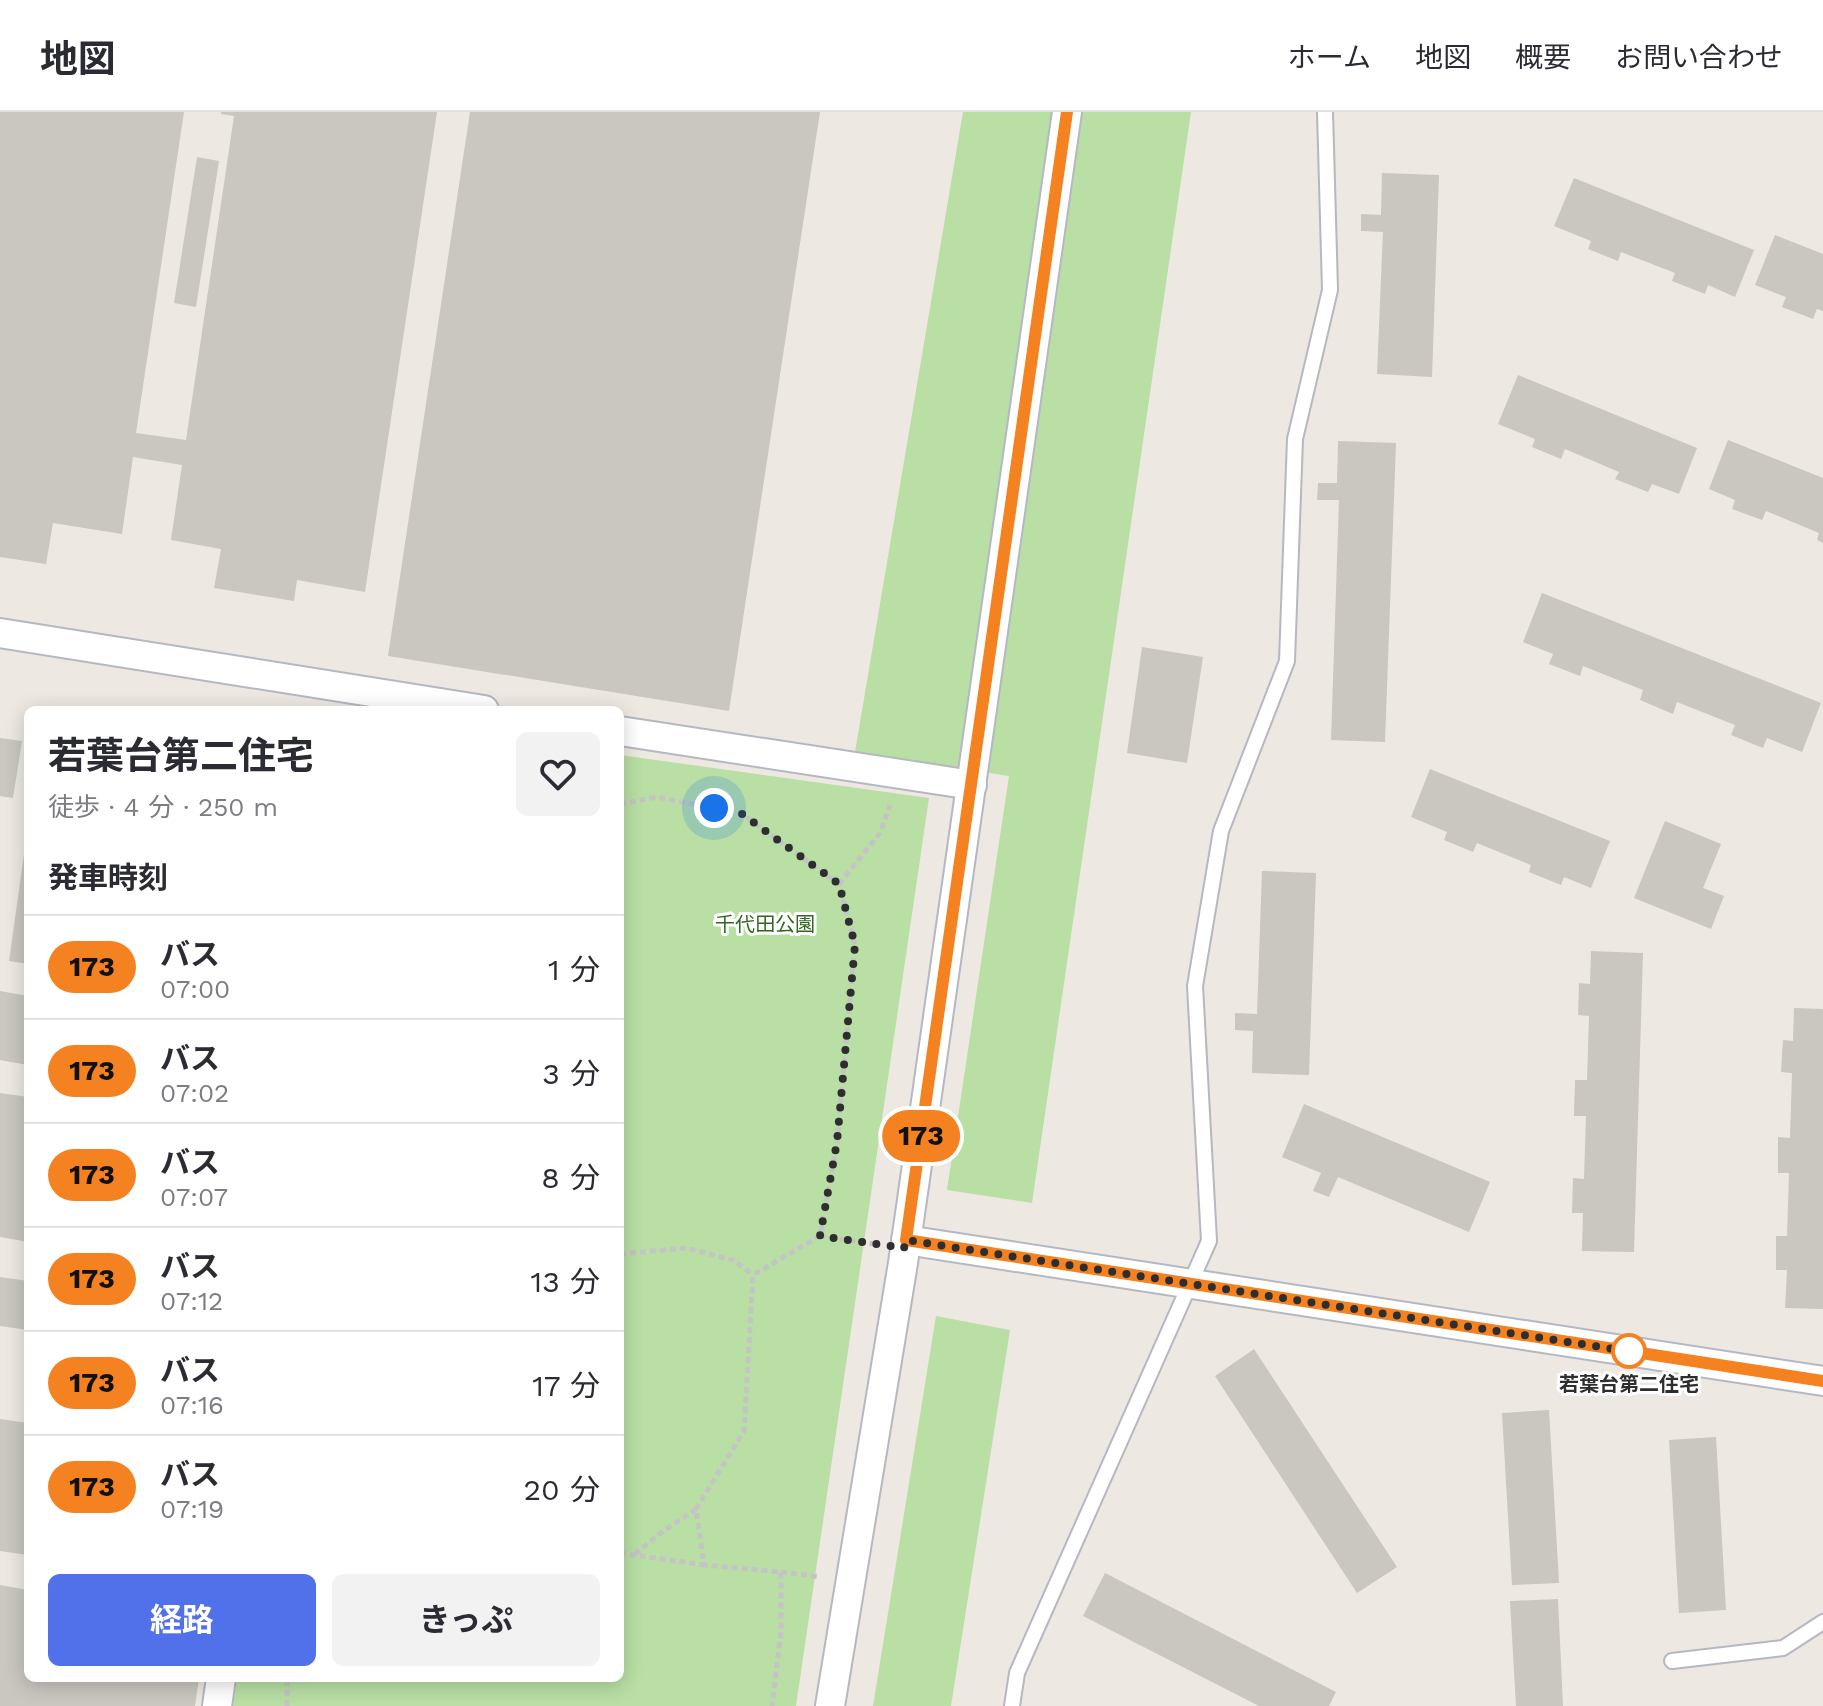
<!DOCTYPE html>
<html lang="ja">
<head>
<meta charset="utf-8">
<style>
  :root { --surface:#fff; --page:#f2f2f3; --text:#2b2b33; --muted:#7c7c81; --line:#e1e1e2; --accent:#5171eb }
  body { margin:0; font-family:"Work Sans","Noto Sans JP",sans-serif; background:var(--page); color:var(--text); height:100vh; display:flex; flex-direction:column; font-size:30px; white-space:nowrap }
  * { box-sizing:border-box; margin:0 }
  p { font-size:26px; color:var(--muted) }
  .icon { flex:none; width:44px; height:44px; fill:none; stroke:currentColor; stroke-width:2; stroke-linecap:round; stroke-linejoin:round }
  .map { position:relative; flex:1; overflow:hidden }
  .panel { position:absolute; left:24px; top:594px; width:600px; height:976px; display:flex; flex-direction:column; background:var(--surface); border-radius:12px; box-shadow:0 4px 20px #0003 }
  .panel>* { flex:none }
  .badge { padding:0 16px; border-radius:26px; font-size:28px; line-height:52px }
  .you { position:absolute; width:40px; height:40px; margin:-20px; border:6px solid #fff; border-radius:50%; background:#1a73e8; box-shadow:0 0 0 12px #1a73e833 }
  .map>.badge { position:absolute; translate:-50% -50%; box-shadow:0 0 0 4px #fff }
  h2 { padding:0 24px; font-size:30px; line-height:72px }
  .round { display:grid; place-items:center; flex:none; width:84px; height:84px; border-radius:12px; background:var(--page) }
  .head { display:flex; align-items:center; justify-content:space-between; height:136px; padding:0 24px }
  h1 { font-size:38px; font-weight:700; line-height:60px }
  .cta { display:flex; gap:16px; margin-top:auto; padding:16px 24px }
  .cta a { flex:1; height:92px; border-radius:12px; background:var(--accent); color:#fff; font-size:32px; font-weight:700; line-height:92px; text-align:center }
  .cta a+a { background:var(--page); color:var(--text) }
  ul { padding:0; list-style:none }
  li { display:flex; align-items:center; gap:24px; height:104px; padding:0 24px; border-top:2px solid var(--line) }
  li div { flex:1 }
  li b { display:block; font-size:30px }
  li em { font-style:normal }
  li .badge { min-width:88px; font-weight:700; text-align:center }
  header { display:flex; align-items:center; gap:48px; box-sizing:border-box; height:112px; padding:0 40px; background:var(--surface); border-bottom:2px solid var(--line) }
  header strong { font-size:38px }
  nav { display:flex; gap:44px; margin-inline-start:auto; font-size:28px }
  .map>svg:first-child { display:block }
  .green { fill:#b9dfa4 }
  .building { fill:#cac6c0 }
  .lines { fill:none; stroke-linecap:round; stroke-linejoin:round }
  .lane-casing { stroke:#b5b8c0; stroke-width:18 }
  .street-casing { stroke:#b5b8c0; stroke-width:32 }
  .path { stroke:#c4c4c4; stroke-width:5; stroke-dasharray:6 4; stroke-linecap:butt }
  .lane { stroke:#fff; stroke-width:14 }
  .street { stroke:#fff; stroke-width:28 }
  .line-casing { stroke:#fff; stroke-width:18 }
  .line { stroke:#f58220; stroke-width:12 }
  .walk { stroke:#2e2e2e; stroke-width:8; stroke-dasharray:0 14.4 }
  .stop-dot { fill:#fff; stroke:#f58220; stroke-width:4 }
  .labels { text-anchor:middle; stroke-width:6; stroke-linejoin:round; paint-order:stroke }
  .park-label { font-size:20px; fill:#326722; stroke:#fff }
  .stop-label { font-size:20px; font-weight:bold; fill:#2e2e2e; stroke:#fff }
</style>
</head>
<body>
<header>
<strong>地図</strong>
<nav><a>ホーム</a><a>地図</a><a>概要</a><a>お問い合わせ</a></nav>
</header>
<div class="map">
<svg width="1823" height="1594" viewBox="0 0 1823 1594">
  <rect width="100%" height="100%" fill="#eee8e2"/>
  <g class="green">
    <polygon points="963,0 1191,0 1032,1091 947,1078 1009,664 855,640"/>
    <polygon points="620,643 929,686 796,1594 233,1594 237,1566 620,1566"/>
    <polygon points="936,1204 1010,1218 951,1594 873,1594"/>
  </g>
  <g class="building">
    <polygon points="0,0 184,0 136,321 186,328 234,4 221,2 221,0 437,0 365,480 297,468 294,489 214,476 221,437 171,428 182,353 133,345 122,422 53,411 46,452 0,445"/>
    <polygon points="470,0 820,0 729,599 388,544"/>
    <polygon points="197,45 219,49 196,195 174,191"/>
    <polygon points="1382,61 1439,63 1432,265 1377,262 1383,120 1361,119 1361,102 1381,103"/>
    <polygon points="1574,66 1754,138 1735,185 1708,173 1705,182 1672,169 1675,161 1621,140 1618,149 1588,137 1591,129 1554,114"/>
    <polygon points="1775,123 1823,142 1823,199 1817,197 1813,207 1782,195 1786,185 1755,173"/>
    <polygon points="1518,263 1697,336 1679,382 1652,372 1648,380 1615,367 1619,360 1565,337 1561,347 1532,335 1535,327 1498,312"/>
    <polygon points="1728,328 1823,366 1823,431 1817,428 1819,421 1766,399 1762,408 1732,397 1735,388 1709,377"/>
    <polygon points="1338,329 1396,331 1385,630 1331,628 1339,388 1317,388 1318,371 1337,371"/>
    <polygon points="1542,481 1821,591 1802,640 1767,626 1763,636 1731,623 1735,613 1677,590 1673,602 1640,588 1643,578 1583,554 1580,564 1549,552 1553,542 1523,530"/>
    <polygon points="1142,535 1203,545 1187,651 1127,641"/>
    <polygon points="0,626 22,629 13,686 0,684"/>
    <polygon points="1430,657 1610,729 1591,776 1564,765 1561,773 1529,760 1531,753 1477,731 1473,740 1444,728 1447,720 1411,705"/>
    <polygon points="1665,709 1721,732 1703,776 1724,784 1711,817 1634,786"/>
    <polygon points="26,728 28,728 28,852 9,849"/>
    <polygon points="1262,759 1316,761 1309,963 1252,961 1253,919 1235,918 1235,901 1257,902"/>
    <polygon points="1591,839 1643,841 1634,1140 1582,1139 1583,1101 1572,1101 1573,1066 1584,1067 1586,1004 1574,1004 1575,968 1587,968 1589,904 1578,903 1579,871 1590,872"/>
    <polygon points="0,879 28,884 28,953 0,948"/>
    <polygon points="1794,896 1823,897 1823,1197 1785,1196 1787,1158 1776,1158 1776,1124 1787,1124 1789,1061 1778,1061 1778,1025 1790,1026 1792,961 1781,960 1783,928 1793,929"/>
    <polygon points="0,981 28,985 28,1130 0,1125"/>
    <polygon points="1304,992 1490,1070 1469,1120 1338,1065 1329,1085 1313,1079 1321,1061 1282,1045"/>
    <polygon points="0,1165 28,1169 28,1218 0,1214"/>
    <polygon points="1254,1237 1397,1455 1357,1481 1215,1264"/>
    <polygon points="1549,1298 1559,1471 1512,1473 1502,1301"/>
    <polygon points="0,1307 28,1311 28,1443 0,1439"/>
    <polygon points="1716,1325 1726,1498 1679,1501 1669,1328"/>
    <polygon points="1105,1461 1336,1580 1329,1594 1259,1594 1083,1504"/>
    <polygon points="0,1473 28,1478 28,1566 199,1566 195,1594 0,1594"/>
    <polygon points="1558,1487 1563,1594 1516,1594 1510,1489"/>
  </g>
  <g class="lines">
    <g class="lane-casing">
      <g id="lane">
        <polyline points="1672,1549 1783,1536 1823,1510"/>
        <polyline points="1012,1594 1017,1561 1209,1129 1195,874 1221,719 1287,549 1295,327 1330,178 1325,0"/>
      </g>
    </g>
    <g class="street-casing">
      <g id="street">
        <polyline points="0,521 484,598"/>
        <polyline points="620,619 972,673"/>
        <polyline points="906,1128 1823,1269"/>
        <polyline points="217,1594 221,1566"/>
        <polyline points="830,1594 903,1151 1067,0"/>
      </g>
    </g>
    <g class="path">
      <polyline points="620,692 657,685 742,702 839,772 855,833 837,1030 820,1124 753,1163 744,1319 696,1397 704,1453 781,1460 781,1520 772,1594"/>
      <polyline points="839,772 880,721 890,693"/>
      <polyline points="820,1124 875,1132"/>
      <polyline points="620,1142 686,1136 733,1148 752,1162"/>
      <polyline points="620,1441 704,1453"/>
      <polyline points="635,1442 662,1420 696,1397"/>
      <polyline points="781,1460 820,1465"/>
      <polyline points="287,1594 287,1566"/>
    </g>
    <use href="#lane" class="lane"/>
    <use href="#street" class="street"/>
  </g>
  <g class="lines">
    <g class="line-casing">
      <polyline id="line" points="1067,0 906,1128 1823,1269"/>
    </g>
    <use href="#line" class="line"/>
    <polyline class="walk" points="714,696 742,702 839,772 855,833 837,1030 820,1124 904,1136 906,1128 1633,1240 1629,1239"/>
  </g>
  <circle class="stop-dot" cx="1629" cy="1239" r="16"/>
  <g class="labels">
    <g class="park-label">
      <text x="765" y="819">千代田公園</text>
    </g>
    <g class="stop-label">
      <text x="1629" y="1279">若葉台第二住宅</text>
    </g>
  </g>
</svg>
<div class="you" style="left:714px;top:696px"></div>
<b class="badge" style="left:921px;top:1024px;background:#f58220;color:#111">173</b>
<section class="panel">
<div class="head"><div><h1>若葉台第二住宅</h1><p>徒歩 · 4 分 · 250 m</p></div><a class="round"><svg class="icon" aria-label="heart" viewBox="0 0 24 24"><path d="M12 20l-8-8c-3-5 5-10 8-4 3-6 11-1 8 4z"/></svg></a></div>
<h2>発車時刻</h2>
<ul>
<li><span class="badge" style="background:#f58220;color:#111">173</span><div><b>バス</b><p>07:00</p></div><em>1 分</em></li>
<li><span class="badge" style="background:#f58220;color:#111">173</span><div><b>バス</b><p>07:02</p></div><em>3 分</em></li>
<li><span class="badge" style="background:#f58220;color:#111">173</span><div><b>バス</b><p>07:07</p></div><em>8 分</em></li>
<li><span class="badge" style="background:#f58220;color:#111">173</span><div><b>バス</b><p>07:12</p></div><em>13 分</em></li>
<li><span class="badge" style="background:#f58220;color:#111">173</span><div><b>バス</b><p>07:16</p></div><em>17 分</em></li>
<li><span class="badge" style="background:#f58220;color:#111">173</span><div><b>バス</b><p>07:19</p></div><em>20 分</em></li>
</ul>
<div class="cta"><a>経路</a><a>きっぷ</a></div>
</section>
</div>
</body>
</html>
